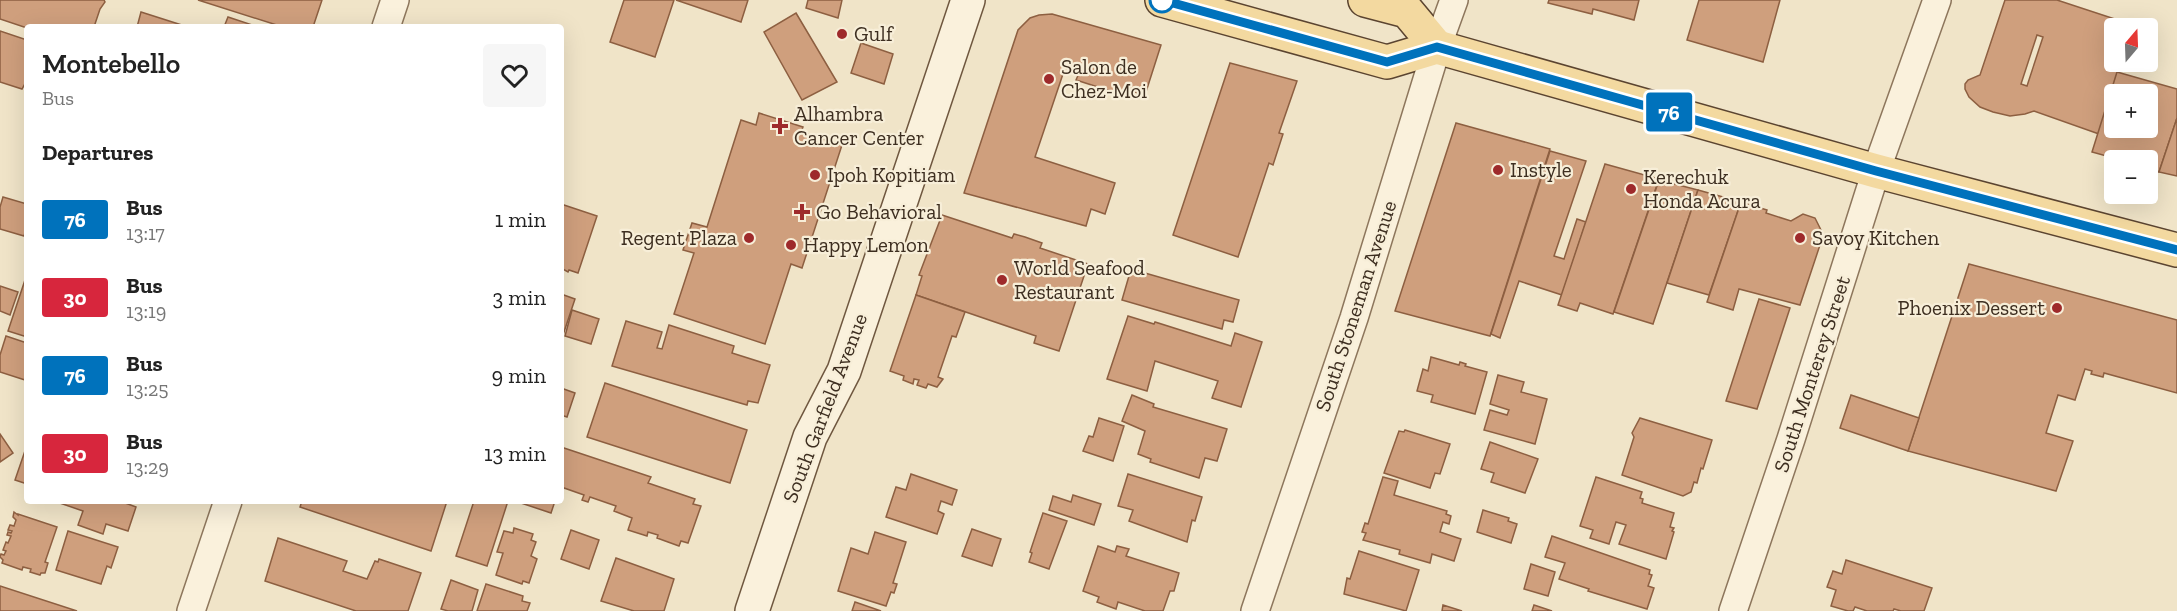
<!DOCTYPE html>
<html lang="en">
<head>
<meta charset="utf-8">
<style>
  :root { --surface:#fff; --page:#f6f6f6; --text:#222; --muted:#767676 }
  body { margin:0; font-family:"Zilla Slab",serif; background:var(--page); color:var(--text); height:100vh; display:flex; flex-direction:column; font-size:22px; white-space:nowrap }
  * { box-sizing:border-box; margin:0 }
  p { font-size:20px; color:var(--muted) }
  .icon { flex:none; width:33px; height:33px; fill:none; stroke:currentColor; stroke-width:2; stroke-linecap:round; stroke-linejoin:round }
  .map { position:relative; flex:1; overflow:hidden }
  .side { position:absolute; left:24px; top:24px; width:540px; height:480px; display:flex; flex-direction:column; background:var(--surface); border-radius:6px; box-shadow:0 6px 24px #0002 }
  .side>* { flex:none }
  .badge { padding:0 12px; border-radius:4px; font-size:21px; line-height:39px }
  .needle { width:39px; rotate:19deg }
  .buttons { position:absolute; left:2104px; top:18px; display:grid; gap:12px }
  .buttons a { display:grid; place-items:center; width:54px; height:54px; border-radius:6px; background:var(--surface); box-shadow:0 6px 24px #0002; font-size:30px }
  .map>.badge { position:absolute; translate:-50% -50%; box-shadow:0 0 0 3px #fff }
  h2 { padding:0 18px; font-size:22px; line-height:54px }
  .round { display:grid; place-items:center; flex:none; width:63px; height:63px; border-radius:6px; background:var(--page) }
  .summary { display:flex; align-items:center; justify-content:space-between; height:102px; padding:0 18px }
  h1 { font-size:28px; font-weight:600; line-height:45px }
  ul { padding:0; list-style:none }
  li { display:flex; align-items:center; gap:18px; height:78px; padding:0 18px }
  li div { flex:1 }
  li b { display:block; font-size:22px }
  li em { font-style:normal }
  li .badge { min-width:66px; font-weight:700; text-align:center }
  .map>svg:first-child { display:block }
  .building { fill:#cf9f7d; stroke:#8d5f41; stroke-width:1.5; fill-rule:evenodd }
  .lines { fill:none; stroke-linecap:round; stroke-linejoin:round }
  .minor-casing { stroke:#8d765c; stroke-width:30 }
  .secondary-casing { stroke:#6f573f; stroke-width:36 }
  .primary-casing { stroke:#5b4430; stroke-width:36 }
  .minor { stroke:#faf1dc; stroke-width:27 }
  .secondary { stroke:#faf1dc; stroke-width:33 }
  .primary { stroke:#f3d9a0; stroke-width:33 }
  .line-casing { stroke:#fff; stroke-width:14 }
  .line { stroke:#0072bc; stroke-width:9 }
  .stop-dot { fill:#fff; stroke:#0072bc; stroke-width:3 }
  .poi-dot { fill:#9e2a2b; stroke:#f7eed8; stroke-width:2 }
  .labels { text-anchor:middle; stroke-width:4.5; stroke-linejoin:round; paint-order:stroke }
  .poi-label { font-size:21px; fill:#3d2e20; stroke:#f7eed8; text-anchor:start }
  .street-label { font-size:21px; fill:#3d2e20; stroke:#f7eed8 }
</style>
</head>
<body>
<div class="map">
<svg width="2177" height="611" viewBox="0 0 2177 611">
  <rect width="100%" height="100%" fill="#f0e4c8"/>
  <g class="building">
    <polygon points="0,0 104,0 105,2 100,9 94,27 27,28 0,19"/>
    <polygon points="198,0 322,0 313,27 283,27"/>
    <polygon points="624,0 674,0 655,57 610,42"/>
    <polygon points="676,0 748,0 741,22"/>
    <polygon points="808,0 842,0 838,18 806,8"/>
    <polygon points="1549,0 1639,0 1634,20 1593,9 1592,14 1548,3"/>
    <polygon points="1699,0 1780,0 1763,62 1687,40"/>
    <path d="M2005,0H2057L2133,25L2132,28H2115V62H2121L2099,134L2034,111L2025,114L2010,116L1993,112L1980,107L1969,97L1965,89V84L1968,80L1980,75ZM2037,35L2043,37L2027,86L2021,84Z"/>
    <polygon points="141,12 188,27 137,27"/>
    <polygon points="796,13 837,82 802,100 764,32"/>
    <polygon points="1052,14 1161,45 1145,95 1128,90 1126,96 1076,80 1079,73 1065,68 1035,157 1115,183 1105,214 1091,209 1086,226 964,193 1018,30 1030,18 1039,15"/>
    <polygon points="228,17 258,27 224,27"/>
    <polygon points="0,31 27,40 27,80 22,89 0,82"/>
    <polygon points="861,43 893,54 884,84 851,73"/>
    <polygon points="1230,63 1297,81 1279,133 1283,134 1273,165 1269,163 1238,257 1173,235"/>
    <path d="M2117,72L2177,89V118L2159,172L2148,168V160H2121L2092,152ZM2115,94H2148V128H2115Z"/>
    <polygon points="759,113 803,127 801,132 842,145 802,268 791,264 765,344 674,314 694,253 683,250 692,223 707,227 741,120 756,125"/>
    <polygon points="2177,118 2177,176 2159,172"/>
    <polygon points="1456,123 1550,149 1490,336 1395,311"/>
    <polygon points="1550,151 1586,161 1554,256 1564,259 1577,219 1586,222 1562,295 1519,281 1500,338 1491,334"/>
    <polygon points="1605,164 1659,179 1613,314 1580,303 1577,311 1558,305"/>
    <polygon points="1659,180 1698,190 1653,324 1614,312"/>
    <polygon points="1698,190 1741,202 1709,295 1667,283"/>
    <polygon points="3,197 27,204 27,226 24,236 0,229 0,207"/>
    <polygon points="1741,202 1767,210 1766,213 1791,221 1803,214 1815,218 1821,230 1816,243 1820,245 1800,305 1739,289 1733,310 1707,302"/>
    <polygon points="561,204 597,216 578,273 569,270 568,272 561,268"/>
    <polygon points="942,215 1012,238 1014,234 1025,237 1042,243 1040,248 1088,264 1059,351 1034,343 1036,336 916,295 922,276 919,275"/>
    <polygon points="1969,264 2177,320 2177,393 2104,373 2103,377 2091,374 2092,371 2085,369 2075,400 2058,395 2046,433 2073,441 2056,491 1908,451"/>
    <polygon points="1131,269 1239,300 1233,322 1224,320 1222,329 1122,300"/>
    <polygon points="26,277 27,278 27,337 8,331"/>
    <polygon points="0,286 18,292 10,315 0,311"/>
    <polygon points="561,294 575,299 561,341"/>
    <polygon points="916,295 965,312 956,337 952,336 938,377 943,379 937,387 928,384 926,388 917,385 919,380 914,379 913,384 903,380 904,376 890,371"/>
    <polygon points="1759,299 1790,308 1757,409 1726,401"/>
    <polygon points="572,310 599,319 591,344 565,336"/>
    <polygon points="1128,316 1154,324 1155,322 1231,346 1235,333 1262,342 1241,407 1212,398 1218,381 1155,361 1147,391 1107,379"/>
    <polygon points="626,321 662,332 657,348 662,349 669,325 734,346 732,353 770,365 758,403 748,401 747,405 612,366"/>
    <polygon points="6,336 27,343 27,372 25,380 0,372 0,355"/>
    <polygon points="1431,357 1459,365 1460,362 1466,364 1465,366 1487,372 1475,414 1431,402 1433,395 1417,391 1423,369 1428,371"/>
    <polygon points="1498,375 1524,382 1521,392 1547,399 1535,444 1484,430 1490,410 1507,415 1509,410 1490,404"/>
    <polygon points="605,383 747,430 730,483 587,437"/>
    <polygon points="561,388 575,393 567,417 561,415"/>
    <polygon points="1132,395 1154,404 1153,407 1227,429 1217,461 1205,458 1199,478 1150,462 1151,459 1138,454 1145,431 1122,421"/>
    <polygon points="1851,395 1919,418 1908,451 1840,428"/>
    <polygon points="1099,418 1124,426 1113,461 1083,451 1089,436 1093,437"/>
    <polygon points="1640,418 1712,440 1703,469 1701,468 1697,483 1694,482 1691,492 1683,496 1622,475 1634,437 1632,433"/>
    <polygon points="1405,430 1450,444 1440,474 1435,473 1430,488 1384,473 1399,431 1404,432"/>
    <polygon points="0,434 13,453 0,462"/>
    <polygon points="1490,442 1538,459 1525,493 1491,482 1494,473 1481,469"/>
    <polygon points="27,445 27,484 15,480"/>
    <polygon points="561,447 651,477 648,483 695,499 693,504 701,506 688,543 681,541 679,546 657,538 658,535 648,532 647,536 628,530 632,518 614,511 616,506 590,497 588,502 582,500 584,495 564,488 561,493"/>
    <polygon points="911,474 957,490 952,505 941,501 938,511 944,514 937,534 886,517 896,487 906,490"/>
    <polygon points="1128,474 1202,497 1195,521 1192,520 1187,542 1129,521 1133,510 1118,506"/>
    <polygon points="1383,477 1398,481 1394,495 1447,511 1446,514 1451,516 1449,524 1443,522 1440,532 1461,539 1454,561 1432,554 1430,563 1399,554 1400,550 1363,540 1366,533 1362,532 1365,523 1368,524"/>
    <polygon points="1596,477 1642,492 1640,498 1643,499 1642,503 1674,513 1670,527 1674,528 1672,531 1674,532 1666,559 1619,544 1626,525 1616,522 1609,544 1590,538 1593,530 1580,526"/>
    <polygon points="1073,495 1101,504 1094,525 1049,510 1053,496 1071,502"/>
    <polygon points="54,501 120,501 136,507 128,531 106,524 103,534 78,525 83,511"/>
    <polygon points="302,501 447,501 431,551 300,507"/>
    <polygon points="474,501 508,501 487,566 456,556"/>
    <polygon points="515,501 555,501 551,513"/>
    <polygon points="1483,510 1509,518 1508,521 1517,524 1511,543 1477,532"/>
    <polygon points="14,512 18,515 18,514 57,527 45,562 48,563 45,573 41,573 40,575 30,572 31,569 23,567 22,570 2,563 3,560 0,557 1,554 4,555 6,551 3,550 6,542 8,543 11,536 7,535 8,532 11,533 12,531 8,530 10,525 14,526 16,520 13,517"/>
    <polygon points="1043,513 1067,521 1049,569 1029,562 1032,553 1030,552"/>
    <polygon points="514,528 533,534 531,540 536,542 531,556 537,559 529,583 523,581 522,584 496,575 503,553 497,552 504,531 513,533"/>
    <polygon points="972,529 1001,539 992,566 962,556"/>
    <polygon points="571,530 599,540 589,569 561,559"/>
    <polygon points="68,531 118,547 111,568 107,566 101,584 56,570"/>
    <polygon points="875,532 906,542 893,583 897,584 894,593 891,592 886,606 838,591 851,548 868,554"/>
    <polygon points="1552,536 1650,570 1649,574 1652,575 1648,586 1654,588 1647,609 1588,591 1589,589 1559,579 1565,563 1545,557"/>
    <polygon points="278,538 347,561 343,571 367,579 375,561 378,562 379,559 421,573 408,611 356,611 265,581"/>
    <polygon points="1098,546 1115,552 1117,546 1129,549 1126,556 1179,573 1174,591 1170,591 1163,611 1145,611 1118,602 1116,609 1097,602 1099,597 1083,591"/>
    <polygon points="1359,551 1419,570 1406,611 1344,594 1347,578 1350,579"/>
    <polygon points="616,558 674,579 664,611 634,611 601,601"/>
    <polygon points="1846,560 1932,588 1924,611 1901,611 1894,609 1893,611 1867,611 1855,607 1853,611 1848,611 1831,606 1836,590 1827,587 1833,571 1842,574"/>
    <polygon points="1531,564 1555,572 1548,596 1524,589"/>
    <polygon points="451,580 478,590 472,611 448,611 441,609"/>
    <polygon points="486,584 523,596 522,601 530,603 527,611 477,611"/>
    <polygon points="0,586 77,611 0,611"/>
    <polygon points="855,602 881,611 852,611"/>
    <polygon points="1443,605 1462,611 1442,611"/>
    <polygon points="1534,605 1552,611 1532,611"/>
  </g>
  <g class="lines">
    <g class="minor-casing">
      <g id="minor">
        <polyline points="386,27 395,0"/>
        <polyline points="191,611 228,501"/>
        <polyline points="1255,611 1354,318 1437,47 1454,0"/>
        <polyline points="1733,611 1791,439 1876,171 1937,0"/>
      </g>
    </g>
    <g class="secondary-casing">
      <polyline id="secondary" points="752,611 810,437 844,371 968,0"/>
    </g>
    <g class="primary-casing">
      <g id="primary">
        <polyline points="1162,0 1387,62 1437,47 1876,171 2177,250"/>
        <polyline points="1365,0 1407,11 1437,47"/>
      </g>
    </g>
    <use href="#minor" class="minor"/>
    <use href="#secondary" class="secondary"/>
    <use href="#primary" class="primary"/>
  </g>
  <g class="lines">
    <g class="line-casing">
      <polyline id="line" points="1162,0 1387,62 1437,47 1876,171 2177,250"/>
    </g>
    <use href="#line" class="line"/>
  </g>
  <circle class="stop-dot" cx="1162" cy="0" r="12"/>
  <g class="poi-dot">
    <circle cx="842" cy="34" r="6"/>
    <circle cx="1049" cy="79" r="6"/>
    <path d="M777 117h6v6h6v6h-6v6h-6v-6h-6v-6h6z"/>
    <circle cx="1498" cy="170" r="6"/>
    <circle cx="815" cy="175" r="6"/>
    <circle cx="1631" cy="189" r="6"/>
    <path d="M799 203h6v6h6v6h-6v6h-6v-6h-6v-6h6z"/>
    <circle cx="749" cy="238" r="6"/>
    <circle cx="1800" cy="238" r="6"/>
    <circle cx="791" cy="245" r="6"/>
    <circle cx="1002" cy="280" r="6"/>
    <circle cx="2057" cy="308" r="6"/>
  </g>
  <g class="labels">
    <g class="poi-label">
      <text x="854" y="41">Gulf</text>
      <text x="1061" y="74">Salon de<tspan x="1061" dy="24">Chez-Moi</tspan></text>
      <text x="794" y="121">Alhambra<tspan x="794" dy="24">Cancer Center</tspan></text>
      <text x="1510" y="177">Instyle</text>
      <text x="827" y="182">Ipoh Kopitiam</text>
      <text x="1643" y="184">Kerechuk<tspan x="1643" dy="24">Honda Acura</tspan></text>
      <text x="816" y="219">Go Behavioral</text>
      <text x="737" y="245" text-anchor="end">Regent Plaza</text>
      <text x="1812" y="245">Savoy Kitchen</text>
      <text x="803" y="252">Happy Lemon</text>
      <text x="1014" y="275">World Seafood<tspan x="1014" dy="24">Restaurant</tspan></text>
      <text x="2045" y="315" text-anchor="end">Phoenix Dessert</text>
    </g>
    <g class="street-label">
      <text transform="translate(1356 306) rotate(-72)" y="7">South Stoneman Avenue</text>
      <text transform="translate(1812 374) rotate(-72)" y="7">South Monterey Street</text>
      <text transform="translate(825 408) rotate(-69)" y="7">South Garfield Avenue</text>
    </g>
  </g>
</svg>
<div class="buttons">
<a><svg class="needle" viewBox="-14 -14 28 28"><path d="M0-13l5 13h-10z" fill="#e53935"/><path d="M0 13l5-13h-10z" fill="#767676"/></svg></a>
<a>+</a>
<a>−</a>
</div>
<b class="badge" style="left:1669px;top:112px;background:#0072bc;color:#fff">76</b>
<section class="side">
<div class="summary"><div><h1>Montebello</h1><p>Bus</p></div><a class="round"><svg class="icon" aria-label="heart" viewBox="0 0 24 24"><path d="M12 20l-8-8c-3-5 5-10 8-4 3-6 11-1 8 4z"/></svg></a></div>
<h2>Departures</h2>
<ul>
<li><span class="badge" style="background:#0072bc;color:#fff">76</span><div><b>Bus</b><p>13:17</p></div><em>1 min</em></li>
<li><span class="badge" style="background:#d7263d;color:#fff">30</span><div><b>Bus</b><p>13:19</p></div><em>3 min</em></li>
<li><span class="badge" style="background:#0072bc;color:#fff">76</span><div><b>Bus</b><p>13:25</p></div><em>9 min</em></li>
<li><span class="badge" style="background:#d7263d;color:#fff">30</span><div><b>Bus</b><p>13:29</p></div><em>13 min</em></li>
</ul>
</section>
</div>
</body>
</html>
